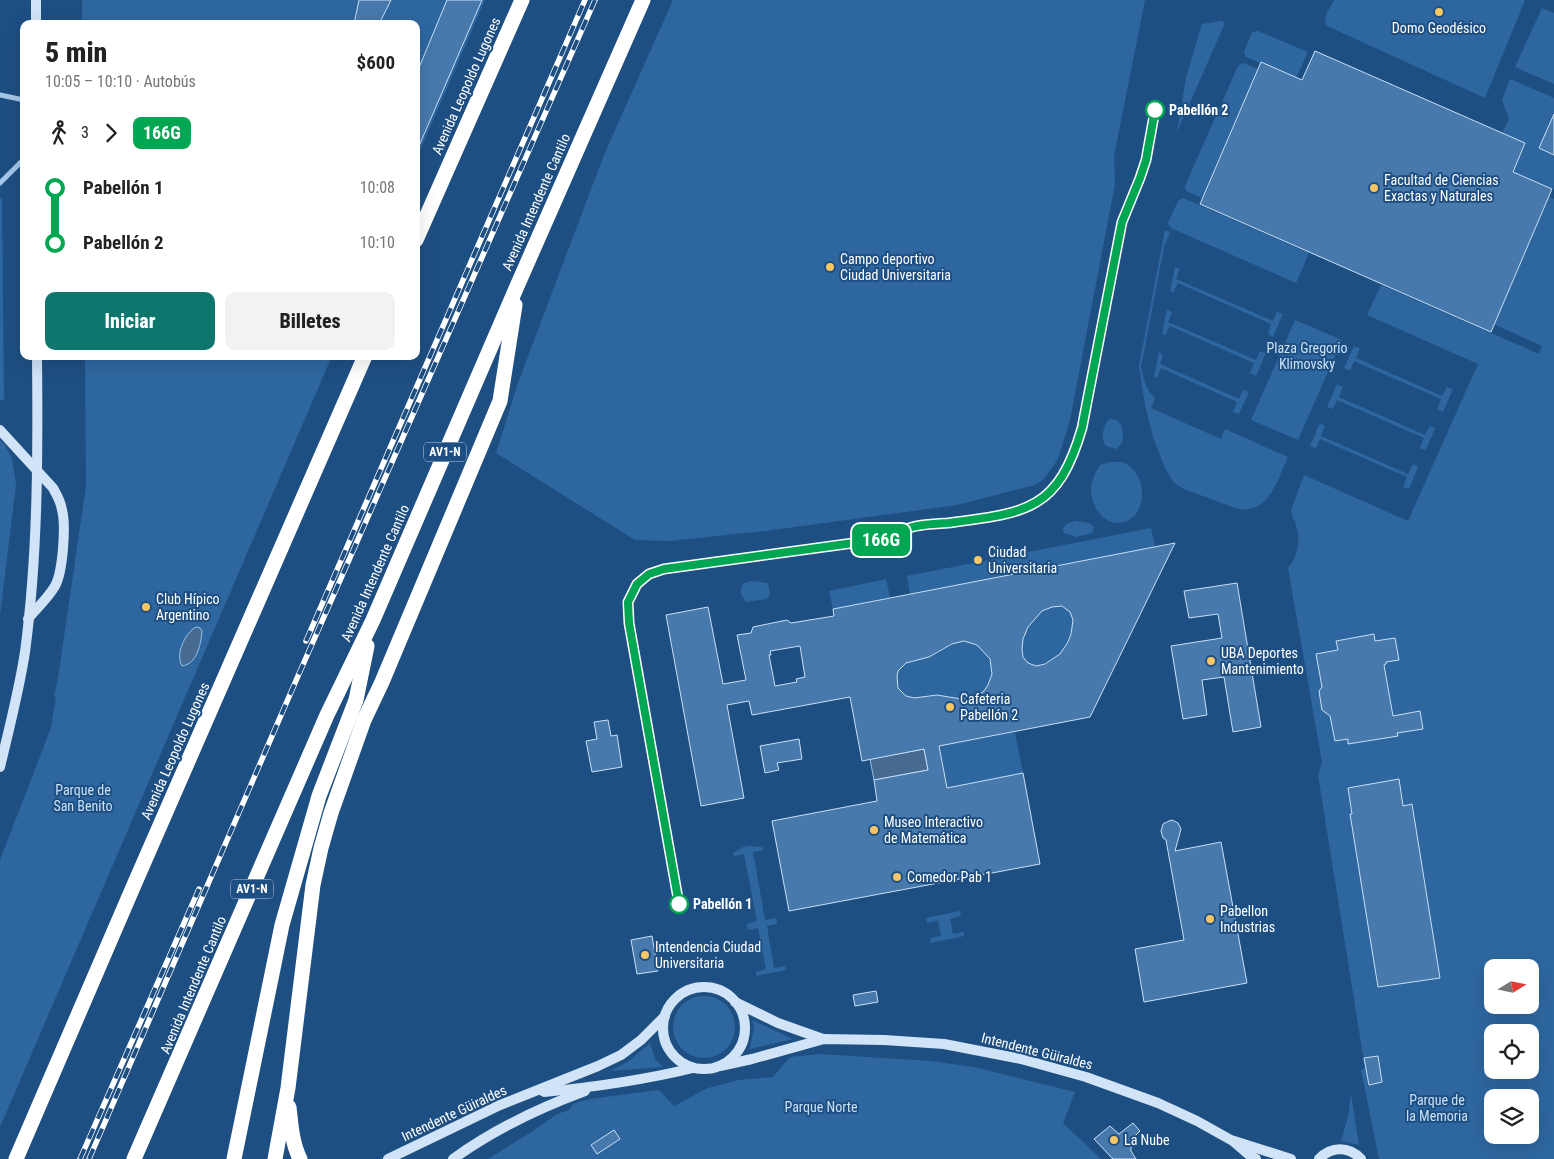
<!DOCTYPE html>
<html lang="es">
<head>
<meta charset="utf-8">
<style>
  :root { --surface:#fff; --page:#f2f2f2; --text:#222; --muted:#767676; --accent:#0f766e }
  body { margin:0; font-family:"Roboto Condensed",sans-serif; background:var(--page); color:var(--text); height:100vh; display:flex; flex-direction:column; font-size:19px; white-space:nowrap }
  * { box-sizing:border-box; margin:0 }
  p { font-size:16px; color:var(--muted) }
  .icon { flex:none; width:28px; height:28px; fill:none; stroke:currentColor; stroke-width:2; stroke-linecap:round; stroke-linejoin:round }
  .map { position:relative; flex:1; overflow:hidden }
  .drawer { position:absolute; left:20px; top:20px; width:400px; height:340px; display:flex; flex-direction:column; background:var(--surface); border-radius:10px; box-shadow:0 5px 20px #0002 }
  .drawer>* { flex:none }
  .badge { padding:0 10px; border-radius:8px; font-size:18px; line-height:32px }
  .needle { width:32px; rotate:80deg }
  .buttons { position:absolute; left:1484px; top:959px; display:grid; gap:10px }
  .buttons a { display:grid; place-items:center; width:55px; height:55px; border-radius:10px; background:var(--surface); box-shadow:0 5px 20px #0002; font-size:25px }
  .map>.badge { position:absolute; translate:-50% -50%; box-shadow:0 0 0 2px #fff }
  .legs { display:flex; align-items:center; gap:8px; height:55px; padding:0 25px; font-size:16px }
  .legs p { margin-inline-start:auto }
  .summary { display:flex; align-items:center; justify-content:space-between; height:85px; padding:0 25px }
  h1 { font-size:28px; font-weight:800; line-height:38px }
  .button { display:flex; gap:10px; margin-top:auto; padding:10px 25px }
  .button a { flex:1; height:58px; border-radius:10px; background:var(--accent); color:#fff; font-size:20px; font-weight:800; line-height:58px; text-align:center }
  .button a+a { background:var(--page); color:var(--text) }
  ul { padding:0 25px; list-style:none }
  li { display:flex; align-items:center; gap:18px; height:55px; font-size:19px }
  li i { display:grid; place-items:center; width:8px; height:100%; margin:0 6px; background:currentColor }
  li i::after { content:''; width:12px; height:12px; margin:-6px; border:4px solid; border-radius:50%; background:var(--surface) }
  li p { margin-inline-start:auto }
  li:first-child i { background:linear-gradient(#0000 50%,currentColor 0) }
  li:last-child i { background:linear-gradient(currentColor 50%,#0000 0) }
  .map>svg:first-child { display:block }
  .green { fill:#2e67a0; fill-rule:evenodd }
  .water { fill:#466a90; stroke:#98c3eb }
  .building { fill:#4779ac; stroke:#c9e0f7; fill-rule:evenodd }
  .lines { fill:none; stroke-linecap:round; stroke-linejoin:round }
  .street { stroke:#a5c7e9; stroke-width:5 }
  .secondary { stroke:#d0e3f7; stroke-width:10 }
  .highway { stroke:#fff; stroke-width:15 }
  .rail-casing { stroke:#fff; stroke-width:5.5 }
  .rail { stroke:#1e4f83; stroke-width:4; stroke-dasharray:11; stroke-linecap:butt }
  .line-1-casing { stroke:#fff; stroke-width:11 }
  .line-1 { stroke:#00a651; stroke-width:8 }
  .poi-dot { fill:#f8c664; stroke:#1e4f83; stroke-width:2 }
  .stop-1-dot { fill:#fff; stroke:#00a651; stroke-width:2.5 }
  .labels { text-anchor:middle; stroke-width:4; stroke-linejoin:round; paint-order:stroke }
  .shield { fill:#1e4f83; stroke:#bccada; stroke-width:1 }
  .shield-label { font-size:12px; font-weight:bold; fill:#fff }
  .poi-label { font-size:14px; fill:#fff; stroke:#1e4f83; text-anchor:start }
  .street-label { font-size:14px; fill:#fff; stroke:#1e4f83 }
  .stop-label { font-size:14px; font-weight:bold; fill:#fff; stroke:#1e4f83; text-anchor:start }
  .park-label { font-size:14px; fill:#c9e0f7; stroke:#1e4f83 }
</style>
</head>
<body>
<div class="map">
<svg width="1554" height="1159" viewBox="0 0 1554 1159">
  <rect width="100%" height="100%" fill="#1e4f83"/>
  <g class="green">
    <polygon points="82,0 485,0 416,160 416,24 82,24"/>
    <polygon points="673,0 1145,0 1114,156 1115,184 1070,420 1058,459 1044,479 1035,485 957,505 765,531 670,541 635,540 496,453 518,383 604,155"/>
    <path d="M1334,0H1525L1485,98L1327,26C1322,18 1330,8 1334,0Z"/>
    <polygon points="1542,8 1554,13 1554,84 1515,67"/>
    <polygon points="1221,21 1225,23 1177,132 1186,78 1202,24"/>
    <polygon points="1258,31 1308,52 1296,78 1246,57 1244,52 1252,32"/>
    <polygon points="1243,63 1258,69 1202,198 1186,191 1185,186 1238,66"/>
    <polygon points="1510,79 1554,98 1554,113 1539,148 1554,155 1554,189 1513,172 1525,143 1502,133 1509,119 1502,100"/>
    <polygon points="2,197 4,399 0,401 0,199"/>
    <path d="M1549,197L1554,199V1159H1379L1361,1070L1365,1068L1318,775L1322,762L1288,568C1298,556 1301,539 1296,525C1294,519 1291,515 1291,510L1304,475L1408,521L1478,364L1367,315L1381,285L1539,354L1542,346L1494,324ZM1492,968H1530V1005H1492ZM1492,1032H1530V1070H1492ZM1492,1098H1530V1135H1492Z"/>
    <polygon points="1183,198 1309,253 1296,283 1171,228 1168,223 1178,201"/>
    <path d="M1165,230L1170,232L1164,247L1141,367C1144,379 1145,389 1155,398L1151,408L1221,439L1225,429L1288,457C1277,481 1268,517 1235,508L1184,489L1174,483L1165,468L1154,440L1145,405L1139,366Z"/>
    <polygon points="1175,267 1180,269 1176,279 1273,321 1277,312 1283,314 1273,337 1268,334 1271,324 1178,283 1173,293 1170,291"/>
    <polygon points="1167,309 1172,312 1168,322 1256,360 1260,351 1266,353 1256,376 1250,373 1254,363 1170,326 1165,335 1162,334"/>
    <polygon points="1295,320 1342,340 1298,440 1251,420"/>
    <polygon points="1354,346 1360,348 1356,358 1442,396 1447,387 1453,389 1443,412 1437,409 1441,399 1354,361 1350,371 1344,368"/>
    <polygon points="1159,352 1163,355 1160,364 1239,399 1243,390 1249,392 1239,414 1233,412 1237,402 1161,368 1157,378 1154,377"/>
    <polygon points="85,356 332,356 0,1127 0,860 51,728 56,697 54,696 58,678 86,486"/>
    <polygon points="1337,384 1343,387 1339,397 1425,435 1430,426 1435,428 1426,450 1420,448 1424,438 1337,400 1333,409 1327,407"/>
    <path d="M1109,419C1122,418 1123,430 1123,441L1117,449L1106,446C1100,439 1103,426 1109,419Z"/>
    <polygon points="1320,423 1325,426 1321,436 1408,474 1413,464 1418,467 1409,489 1403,487 1407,477 1320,439 1316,448 1310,446"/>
    <polygon points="0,440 5,445 12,459 16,484 0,616"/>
    <path d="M1110,462C1113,462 1118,462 1121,462C1147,469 1150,514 1124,522C1119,523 1114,523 1109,521C1102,517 1097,512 1094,504C1088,489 1092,478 1100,465Z"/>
    <polygon points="1076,521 1089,523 1094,527 1092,533 1076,537 1064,533 1063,529 1066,524"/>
    <polygon points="1151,528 1155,547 910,594 907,576"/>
    <polygon points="886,579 890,597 833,609 829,591"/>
    <path d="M751,581L768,583L770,593L767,599L746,602C741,595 739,592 743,584Z"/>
    <path d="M1062,606C1065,608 1069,610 1071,613C1074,618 1073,623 1072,628C1071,637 1067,645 1061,652C1052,663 1026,675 1022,653C1019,636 1033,612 1050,607C1054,606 1058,606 1062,606Z"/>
    <path d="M964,641C969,642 974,643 978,646C998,661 996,689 972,697C958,702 944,693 930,695C923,697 918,699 911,698C898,695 892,677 901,667C908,658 919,661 929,657C942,653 950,643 964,641Z"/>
    <polygon points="1015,732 1023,773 947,788 939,746"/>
    <polygon points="751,846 762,847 763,850 753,852 765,920 776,918 777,924 767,926 774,968 785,966 786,970 756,976 756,972 766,969 758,928 748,930 747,924 757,921 744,854 734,856 733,853 743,847"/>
    <polygon points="960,911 961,916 950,919 953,934 964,932 964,936 931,943 930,938 941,936 938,921 927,923 926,918"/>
    <circle cx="704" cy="1027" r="31"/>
    <polygon points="752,1020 793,1039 750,1049 754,1027"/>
    <polygon points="650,1043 655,1059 663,1067 610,1071 629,1061"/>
    <polygon points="820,1054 930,1061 974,1067 1075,1092 1063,1123 1101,1159 488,1159 530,1133 557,1114 569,1110 573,1104 590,1099 659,1090 674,1106 708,1088 739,1080 773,1077 790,1057"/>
    <polygon points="1351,1094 1359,1145 1341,1141 1348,1117"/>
  </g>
  <g class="water">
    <path d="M196,627L200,628L202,631C201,644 197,664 182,666C175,654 185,633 196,627Z"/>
    <polygon points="924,749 928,770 874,780 870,759"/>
  </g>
  <g class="building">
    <polygon points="359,0 391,0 379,24 354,24"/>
    <polygon points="447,0 482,0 416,153 416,75"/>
    <polygon points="1315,51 1525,143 1513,172 1552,189 1491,332 1200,204 1261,62 1302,80"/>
    <polygon points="1554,114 1554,155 1539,148"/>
    <path d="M1175,543L1090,717L939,746L947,788L1023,773L1040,864L789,911L772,821L877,801L874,780L928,770L924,749L862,761L850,697L752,715L749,701L727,705L744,798L701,806L666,615L708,607L723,684L746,680L737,635L751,633L753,627L787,620L791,623L834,616L833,609ZM1062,606L1070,612L1073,620L1071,634L1068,642L1060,654L1045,664L1036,666L1028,663L1023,657L1022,649L1023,639L1028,627L1042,611L1052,607ZM964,641L977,645L990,659L992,674L988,685L983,692L968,698L961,699L937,695L914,698L906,696L898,688L897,677L898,671L906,663L929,657L952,644ZM800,646L805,677L796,679L797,682L775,686L769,655H771L770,651Z"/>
    <polygon points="1237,583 1261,727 1233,732 1224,677 1202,680 1207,715 1183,719 1171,646 1222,638 1218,614 1189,618 1184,591"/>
    <polygon points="1374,634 1375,641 1395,638 1399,660 1386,662 1386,664 1384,665 1393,716 1420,711 1423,729 1397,733 1398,736 1348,744 1348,739 1335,741 1330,716 1322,710 1319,691 1322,687 1316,654 1338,650 1336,641"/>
    <polygon points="608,720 611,736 617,735 622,767 592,772 586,741 597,739 594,722"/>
    <polygon points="799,739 802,759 777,763 779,770 765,773 760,746"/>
    <polygon points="1399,779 1403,806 1412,804 1440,978 1378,987 1350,814 1352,814 1348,788"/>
    <polygon points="1172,820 1178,823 1181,829 1175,851 1221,842 1247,983 1144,1002 1135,949 1184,940 1166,840 1163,838 1161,831 1163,824 1169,821"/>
    <polygon points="652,936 658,971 637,974 631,940"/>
    <polygon points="876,991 878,1002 855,1006 853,995"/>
    <polygon points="1378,1056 1382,1082 1369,1085 1364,1058"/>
    <polygon points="1133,1123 1140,1131 1135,1136 1131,1146 1131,1151 1136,1159 1113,1159 1094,1139 1110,1126 1119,1134"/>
    <polygon points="614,1130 620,1139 597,1154 591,1145"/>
  </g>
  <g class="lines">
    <g class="street">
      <polyline points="0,95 24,100"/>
      <polyline points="0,183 24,159"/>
    </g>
    <g class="secondary">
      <polyline points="36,0 36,24"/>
      <path d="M0,430L53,488C57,495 61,502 62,510C66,525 63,572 55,586C48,598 37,608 28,619"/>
      <path d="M0,767C9,729 19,691 25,652C38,554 38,455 37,356"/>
      <circle cx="704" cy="1028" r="41"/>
      <polyline points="735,1002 778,1023 823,1039"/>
      <polyline points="720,1066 752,1059 824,1039 884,1040 944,1044 1021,1059 1086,1077 1158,1103 1197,1121 1231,1140 1291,1159"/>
      <path d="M544,1092C595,1087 644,1080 693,1068"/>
      <polyline points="1234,1142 1248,1154 1256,1159"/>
      <polyline points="388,1159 500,1105 598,1066 621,1055 641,1040 665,1016"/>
      <path d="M453,1159C493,1130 539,1108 585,1091"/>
      <path d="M1319,1159C1331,1146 1349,1146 1361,1159"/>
    </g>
    <g class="highway">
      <polyline points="416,240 522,0"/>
      <path d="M289,1107C291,1125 292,1143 300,1159"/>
      <polyline points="16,1159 134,885 365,356"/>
      <polyline points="134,1159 327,715 373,620 518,284 643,0"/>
      <polyline points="234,1159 282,925 319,796 356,700 367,646"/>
      <polyline points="275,1159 288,1088 313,885 321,848 331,813 364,720 382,682 500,401 515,305"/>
    </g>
    <g class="rail-casing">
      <g id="rail">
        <polyline points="306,641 585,0"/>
        <polyline points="80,1159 199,889"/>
        <polyline points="89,1159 298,676 595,0"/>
      </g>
    </g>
    <use href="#rail" class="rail"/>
  </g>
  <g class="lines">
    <g class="line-1-casing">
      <path id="line-1" d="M679,904L629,623L628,602L637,584L649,574L664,569L890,538C896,535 901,531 907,529C917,524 937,524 948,523C1026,513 1058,511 1082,428L1122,222L1140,178L1146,160L1155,110"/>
    </g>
    <use href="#line-1" class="line-1"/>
  </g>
  <g class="poi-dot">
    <circle cx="1439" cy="12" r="5"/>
    <circle cx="1374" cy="188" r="5"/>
    <circle cx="830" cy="267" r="5"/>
    <circle cx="978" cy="560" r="5"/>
    <circle cx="146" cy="607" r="5"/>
    <circle cx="1211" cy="661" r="5"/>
    <circle cx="950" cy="707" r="5"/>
    <circle cx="874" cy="830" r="5"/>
    <circle cx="897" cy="877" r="5"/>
    <circle cx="1210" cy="919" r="5"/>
    <circle cx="645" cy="955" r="5"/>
    <circle cx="1114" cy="1140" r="5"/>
  </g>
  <g class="stop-1-dot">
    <circle cx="1155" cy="110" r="9"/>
    <circle cx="679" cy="904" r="9"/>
  </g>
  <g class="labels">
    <g class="shield">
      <rect x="424" y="442.5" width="42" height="19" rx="4"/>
      <rect x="231" y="879.5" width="42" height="19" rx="4"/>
    </g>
    <g class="shield-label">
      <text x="445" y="456">AV1-N</text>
      <text x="252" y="893">AV1-N</text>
    </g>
    <g class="poi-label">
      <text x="1439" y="33" text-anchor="middle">Domo Geodésico</text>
      <text x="1384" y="185">Facultad de Ciencias<tspan x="1384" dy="16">Exactas y Naturales</tspan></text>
      <text x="840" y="264">Campo deportivo<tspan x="840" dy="16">Ciudad Universitaria</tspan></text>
      <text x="988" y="557">Ciudad<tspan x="988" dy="16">Universitaria</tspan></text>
      <text x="156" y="604">Club Hípico<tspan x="156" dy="16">Argentino</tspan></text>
      <text x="1221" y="658">UBA Deportes<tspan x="1221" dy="16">Mantenimiento</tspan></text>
      <text x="960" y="704">Cafeteria<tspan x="960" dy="16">Pabellón 2</tspan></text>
      <text x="884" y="827">Museo Interactivo<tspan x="884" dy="16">de Matemática</tspan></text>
      <text x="907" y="882">Comedor Pab 1</text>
      <text x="1220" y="916">Pabellon<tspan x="1220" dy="16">Industrias</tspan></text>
      <text x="655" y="952">Intendencia Ciudad<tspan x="655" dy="16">Universitaria</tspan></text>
      <text x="1124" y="1145">La Nube</text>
    </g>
    <g class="street-label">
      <text transform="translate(466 86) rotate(-66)" y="5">Avenida Leopoldo Lugones</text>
      <text transform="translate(536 202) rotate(-66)" y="5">Avenida Intendente Cantilo</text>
      <text transform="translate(375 573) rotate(-66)" y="5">Avenida Intendente Cantilo</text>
      <text transform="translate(175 751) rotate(-66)" y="5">Avenida Leopoldo Lugones</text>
      <text transform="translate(193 985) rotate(-67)" y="5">Avenida Intendente Cantilo</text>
      <text transform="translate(1037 1051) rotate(14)" y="5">Intendente Güiraldes</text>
      <text transform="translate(454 1113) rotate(-25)" y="5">Intendente Güiraldes</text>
    </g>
    <g class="stop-label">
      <text x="1169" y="115">Pabellón 2</text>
      <text x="693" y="909">Pabellón 1</text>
    </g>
    <g class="park-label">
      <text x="1307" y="353">Plaza Gregorio<tspan x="1307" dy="16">Klimovsky</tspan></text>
      <text x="83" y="795">Parque de<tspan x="83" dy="16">San Benito</tspan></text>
      <text x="1437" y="1105">Parque de<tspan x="1437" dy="16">la Memoria</tspan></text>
      <text x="821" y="1112">Parque Norte</text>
    </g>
  </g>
</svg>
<div class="buttons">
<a><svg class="needle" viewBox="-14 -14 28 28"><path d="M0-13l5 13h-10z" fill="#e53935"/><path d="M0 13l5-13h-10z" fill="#767676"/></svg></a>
<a><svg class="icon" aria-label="locate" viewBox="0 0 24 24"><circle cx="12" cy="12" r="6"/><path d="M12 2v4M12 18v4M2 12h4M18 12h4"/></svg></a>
<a><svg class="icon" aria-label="layers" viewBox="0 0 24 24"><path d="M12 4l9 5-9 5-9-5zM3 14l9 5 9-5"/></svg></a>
</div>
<b class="badge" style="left:881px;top:540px;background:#00a651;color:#fff">166G</b>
<section class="drawer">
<div class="summary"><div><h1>5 min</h1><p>10:05 – 10:10 · Autobús</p></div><b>$600</b></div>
<div class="legs"><svg class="icon" aria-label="walk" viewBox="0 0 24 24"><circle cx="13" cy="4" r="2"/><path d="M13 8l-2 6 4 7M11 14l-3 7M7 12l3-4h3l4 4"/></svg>3<svg class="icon" aria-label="forward" viewBox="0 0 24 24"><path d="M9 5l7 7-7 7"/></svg><b class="badge" style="background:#00a651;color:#fff">166G</b></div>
<ul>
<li><i style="color:#00a651"></i><b>Pabellón 1</b><p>10:08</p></li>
<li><i style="color:#00a651"></i><b>Pabellón 2</b><p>10:10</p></li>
</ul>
<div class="button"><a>Iniciar</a><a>Billetes</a></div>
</section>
</div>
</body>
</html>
